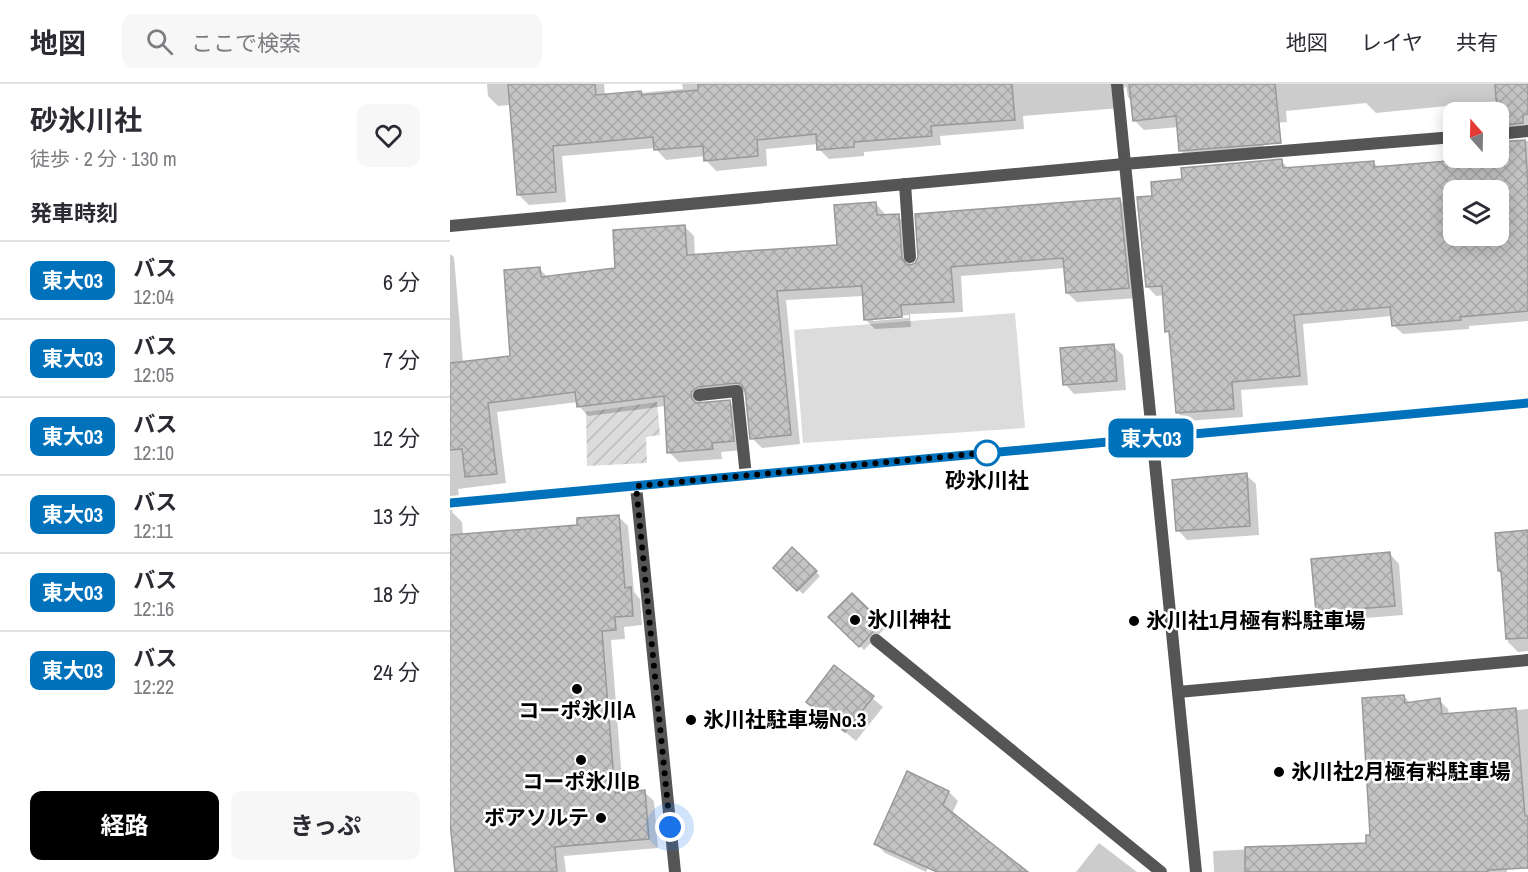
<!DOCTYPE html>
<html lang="ja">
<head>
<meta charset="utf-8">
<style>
  :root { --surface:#fff; --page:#f7f7f7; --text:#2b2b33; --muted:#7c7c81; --line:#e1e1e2; --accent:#000 }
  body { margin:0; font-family:"Archivo Narrow","Noto Sans JP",sans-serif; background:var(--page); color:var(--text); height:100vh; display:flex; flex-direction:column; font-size:22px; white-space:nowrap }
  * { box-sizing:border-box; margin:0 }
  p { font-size:20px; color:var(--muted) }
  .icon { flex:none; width:33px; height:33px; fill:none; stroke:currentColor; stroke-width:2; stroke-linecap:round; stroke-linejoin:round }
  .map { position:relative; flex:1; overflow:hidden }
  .side { display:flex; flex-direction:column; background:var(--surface); width:450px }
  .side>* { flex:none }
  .badge { padding:0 12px; border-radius:9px; font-size:21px; line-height:39px }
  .needle { width:39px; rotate:340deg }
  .tools { position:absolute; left:993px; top:18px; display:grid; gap:12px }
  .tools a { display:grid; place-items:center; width:66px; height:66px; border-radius:12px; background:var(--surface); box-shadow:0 3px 15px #0003; font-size:30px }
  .you { position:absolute; width:30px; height:30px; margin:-15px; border:4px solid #fff; border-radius:50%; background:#1a73e8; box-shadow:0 0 0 9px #1a73e833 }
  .map>.badge { position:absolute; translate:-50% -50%; box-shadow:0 0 0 3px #fff }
  h2 { padding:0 30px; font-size:22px; line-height:54px }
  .round { display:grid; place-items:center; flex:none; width:63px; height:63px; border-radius:12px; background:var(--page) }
  .summary { display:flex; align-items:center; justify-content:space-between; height:102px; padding:0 30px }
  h1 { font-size:28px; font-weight:700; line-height:45px }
  .cta { display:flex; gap:12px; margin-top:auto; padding:12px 30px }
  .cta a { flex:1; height:69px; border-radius:12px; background:var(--accent); color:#fff; font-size:24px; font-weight:700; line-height:69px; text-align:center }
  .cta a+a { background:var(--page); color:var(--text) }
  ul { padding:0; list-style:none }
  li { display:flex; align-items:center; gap:18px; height:78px; padding:0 30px; border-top:2px solid var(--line) }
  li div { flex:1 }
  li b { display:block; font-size:22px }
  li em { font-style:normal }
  li .badge { min-width:66px; font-weight:700; text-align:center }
  header { display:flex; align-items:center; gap:36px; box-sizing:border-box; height:84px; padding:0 30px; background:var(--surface); border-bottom:2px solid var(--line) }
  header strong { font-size:28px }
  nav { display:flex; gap:33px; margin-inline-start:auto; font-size:21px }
  .search { width:420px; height:54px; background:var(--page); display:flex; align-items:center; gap:15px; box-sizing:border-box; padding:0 21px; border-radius:12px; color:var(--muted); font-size:22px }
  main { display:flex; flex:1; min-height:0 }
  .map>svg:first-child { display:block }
  .grass { fill:#dcdcdc }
  .garden { fill:url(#garden-furrows) }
  .shadow { fill:#0003; fill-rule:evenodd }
  .building { fill:url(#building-cross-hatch); stroke:#999; stroke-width:1.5; fill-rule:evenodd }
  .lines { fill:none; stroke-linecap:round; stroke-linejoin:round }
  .service { stroke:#555; stroke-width:12 }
  .minor { stroke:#555; stroke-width:12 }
  .line-casing { stroke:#fff; stroke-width:14 }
  .line { stroke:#0072bc; stroke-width:9 }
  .walk { stroke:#000; stroke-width:6; stroke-dasharray:0 10.8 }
  .stop-dot { fill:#fff; stroke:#0072bc; stroke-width:3 }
  .poi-dot { fill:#000; stroke:#fff; stroke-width:2 }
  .labels { text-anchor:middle; stroke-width:5; stroke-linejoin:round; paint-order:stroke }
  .stop-label { font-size:21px; font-weight:bold; fill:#000; stroke:#fff }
  .poi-label { font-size:21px; font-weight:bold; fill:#000; stroke:#fff; text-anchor:start }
</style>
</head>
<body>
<header>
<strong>地図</strong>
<div class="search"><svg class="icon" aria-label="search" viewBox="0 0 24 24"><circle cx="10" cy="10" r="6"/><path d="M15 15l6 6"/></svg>ここで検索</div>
<nav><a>地図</a><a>レイヤ</a><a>共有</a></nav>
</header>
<main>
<section class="side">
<div class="summary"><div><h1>砂氷川社</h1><p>徒歩 · 2 分 · 130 m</p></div><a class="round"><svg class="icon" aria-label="heart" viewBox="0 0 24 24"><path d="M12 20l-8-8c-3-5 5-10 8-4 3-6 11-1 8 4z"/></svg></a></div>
<h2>発車時刻</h2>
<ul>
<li><span class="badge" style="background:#0072bc;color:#fff">東大03</span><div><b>バス</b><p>12:04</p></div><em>6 分</em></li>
<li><span class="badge" style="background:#0072bc;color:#fff">東大03</span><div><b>バス</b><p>12:05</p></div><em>7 分</em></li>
<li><span class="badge" style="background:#0072bc;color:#fff">東大03</span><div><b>バス</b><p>12:10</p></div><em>12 分</em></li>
<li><span class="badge" style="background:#0072bc;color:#fff">東大03</span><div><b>バス</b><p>12:11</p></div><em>13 分</em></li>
<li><span class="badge" style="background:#0072bc;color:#fff">東大03</span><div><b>バス</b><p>12:16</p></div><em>18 分</em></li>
<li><span class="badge" style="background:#0072bc;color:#fff">東大03</span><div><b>バス</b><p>12:22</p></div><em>24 分</em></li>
</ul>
<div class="cta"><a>経路</a><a>きっぷ</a></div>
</section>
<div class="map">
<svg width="1078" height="788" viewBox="0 0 1078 788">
  <defs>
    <pattern id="garden-furrows" width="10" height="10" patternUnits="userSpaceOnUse" patternTransform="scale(1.5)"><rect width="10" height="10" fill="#dcdcdc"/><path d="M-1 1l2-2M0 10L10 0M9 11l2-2" fill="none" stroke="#bbb"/></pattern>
    <pattern id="building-cross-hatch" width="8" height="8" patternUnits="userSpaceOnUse" patternTransform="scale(1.5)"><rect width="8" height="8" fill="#c4c4c4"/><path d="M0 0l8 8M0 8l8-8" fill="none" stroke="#a7a7a7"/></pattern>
  </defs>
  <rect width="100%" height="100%" fill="#fff"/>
  <polygon class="grass" points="565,229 575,344 353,359 344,246"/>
  <polygon class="garden" points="207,318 210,351 196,353 197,379 137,382 136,328"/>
  <g class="shadow">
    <polygon points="37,0 154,0 155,12 233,5 232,0 1078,0 1078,49 1060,51 1050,41 1048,17 926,29 916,19 836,27 837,38 812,40 814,71 741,77 731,67 729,43 694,46 684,36 682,17 678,13 676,2 669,8 670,24 573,32 574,45 490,52 491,61 414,68 414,72 379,75 369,65 368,60 316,65 317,82 266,87 256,76 255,72 216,76 205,64 112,72 116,118 79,121 69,111 61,21 48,22 38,12"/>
    <path d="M1078,57V237L1019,242V245L953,250L943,241L942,232L853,240L858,301L791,306L793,333L736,337L727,328L721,251L717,247L714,211L706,212L697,202L703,113L734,96L832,78L839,85L923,78L929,84L1012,77L1011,74H1048L1052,59ZM1004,106H1048V152H1004Z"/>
    <path d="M670,116L679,125L688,214L627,218L617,209L615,184L511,192L513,228L460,230L461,243L425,245L416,236L414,212L336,216L350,360L312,364L302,354L297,308L258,312L253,314L250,321L279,318L289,327L293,366L271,368L272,375L229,378L219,368L216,322L138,332L129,322L128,318L47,328L56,399L8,405L10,420L4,422L2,428L12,438L13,451L129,442L168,432L178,442L184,508L190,515L192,541L174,543L175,555L161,556L173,709L194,708L204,717L208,764L114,772L116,788H7L0,711V170L4,173L13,279L62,273L89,184L98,194L167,185L234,142L244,152L245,172L388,162L426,120L435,130L436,133L448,132L458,142L461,182ZM459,231V234L423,237V234Z"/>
    <polygon points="663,262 673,271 676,306 624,310 615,300"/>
    <polygon points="796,391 806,400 809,451 737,456 728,446"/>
    <polygon points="1078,448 1078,567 1068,568 1058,558 1053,490 1049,487"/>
    <polygon points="342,465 370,492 353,510 325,484"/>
    <polygon points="940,470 949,480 953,531 877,537 867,527"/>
    <polygon points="402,511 436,543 414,566 380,533"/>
    <polygon points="385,583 433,623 406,657 358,617"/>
    <polygon points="954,612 961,620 989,616 998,625 999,631 1078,625 1078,762 1057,778 1057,788 764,788 763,767 917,760 922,752"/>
    <polygon points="457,689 499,708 508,717 502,730 577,788 491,788 480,779 476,788 435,769 426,760"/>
    <polygon points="649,759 687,788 626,788"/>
  </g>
  <g class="building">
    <polygon points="58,0 145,0 146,11 191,7 192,11 248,6 248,0 562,0 565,36 481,42 482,52 404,58 404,63 367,66 366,50 307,56 308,72 254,77 253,62 204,66 203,53 103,62 106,108 67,111"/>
    <polygon points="679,0 825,0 831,59 729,67 726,32 683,37"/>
    <polygon points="1045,0 1078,0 1078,30 1073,31 1073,39 1048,42"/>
    <path d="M1075,56L1078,101V227L1010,233L1011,236L942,242L940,223L844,231L850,292L782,298L784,325L726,329L719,247L715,248L712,202L696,203L687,113L702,112L701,98L732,95L731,84L832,75L833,84L924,77V83L1010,76V74H1048V58ZM1004,106H1048V152H1004Z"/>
    <polygon points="670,114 679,204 616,209 613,174 501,183 504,218 451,221 452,233 414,236 412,202 327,207 341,351 300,355 295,306 291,300 286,299 248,303 241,308 242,315 246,319 280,316 284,357 262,359 263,365 217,369 214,312 127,323 125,308 38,319 47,390 15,393 12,365 0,366 0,279 60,272 54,186 90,183 91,193 165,184 163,146 235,141 237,171 387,161 384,121 426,118 427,131 449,130 452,174 456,180 461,181 465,179 468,173 465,130"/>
    <polygon points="664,260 667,297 613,301 610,264"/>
    <polygon points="797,389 800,442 726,447 722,396"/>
    <polygon points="169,431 175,504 181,503 183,532 165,533 166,546 152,547 165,709 195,706 199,755 105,763 107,788 5,788 0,738 0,451 127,441 127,434"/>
    <polygon points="1078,446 1078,554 1056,555 1051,487 1048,487 1045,449"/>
    <polygon points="342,463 367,487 347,507 323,484"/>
    <polygon points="940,468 945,522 866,528 861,475"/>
    <polygon points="402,509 432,538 409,563 378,533"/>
    <polygon points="384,581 424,612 395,648 356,618"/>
    <polygon points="954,611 955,619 990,614 992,630 1066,624 1075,732 1078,732 1078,784 1038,786 1038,788 795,788 795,763 916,759 916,751 920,751 912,614"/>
    <polygon points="457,687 499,707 493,721 578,788 487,788 424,760"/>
  </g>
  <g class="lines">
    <g class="service">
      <polyline points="455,100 460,173"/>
      <polyline points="249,311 287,307 296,392"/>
      <polyline points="426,556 711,788"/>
    </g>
    <g class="minor">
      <polyline points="667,0 746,788"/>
      <polyline points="1048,50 1078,47"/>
      <polyline points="0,142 674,80 1004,53"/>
      <polyline points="186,402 225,788"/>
      <polyline points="0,419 1078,319"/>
      <polyline points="728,608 1078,576"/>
    </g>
  </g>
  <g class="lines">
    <g class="line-casing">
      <polyline id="line" points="0,419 1078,319"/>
    </g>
    <use href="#line" class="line"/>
    <polyline class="walk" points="220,743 186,402 544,368 537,369"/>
  </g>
  <circle class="stop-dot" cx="537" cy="369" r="12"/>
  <g class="poi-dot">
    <circle cx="405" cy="536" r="6"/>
    <circle cx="684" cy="537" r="6"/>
    <circle cx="127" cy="605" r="6"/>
    <circle cx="241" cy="636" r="6"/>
    <circle cx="131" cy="676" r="6"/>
    <circle cx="829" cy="688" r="6"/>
    <circle cx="151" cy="734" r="6"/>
  </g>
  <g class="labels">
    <g class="stop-label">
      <text x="537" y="404">砂氷川社</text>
    </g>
    <g class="poi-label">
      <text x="417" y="543">氷川神社</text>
      <text x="696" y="544">氷川社1月極有料駐車場</text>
      <text x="127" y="634" text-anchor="middle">コーポ氷川A</text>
      <text x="253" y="643">氷川社駐車場No.3</text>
      <text x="841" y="695">氷川社2月極有料駐車場</text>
      <text x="131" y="705" text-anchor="middle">コーポ氷川B</text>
      <text x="139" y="741" text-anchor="end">ボアソルテ</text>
    </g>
  </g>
</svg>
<div class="tools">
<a><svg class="needle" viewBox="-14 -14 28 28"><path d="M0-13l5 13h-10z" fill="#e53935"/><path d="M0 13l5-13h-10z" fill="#7c7c81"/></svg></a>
<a><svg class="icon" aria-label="layers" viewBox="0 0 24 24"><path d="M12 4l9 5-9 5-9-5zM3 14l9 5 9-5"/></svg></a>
</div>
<div class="you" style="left:220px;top:743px"></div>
<b class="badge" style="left:701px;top:354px;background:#0072bc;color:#fff">東大03</b>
</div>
</main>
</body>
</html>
